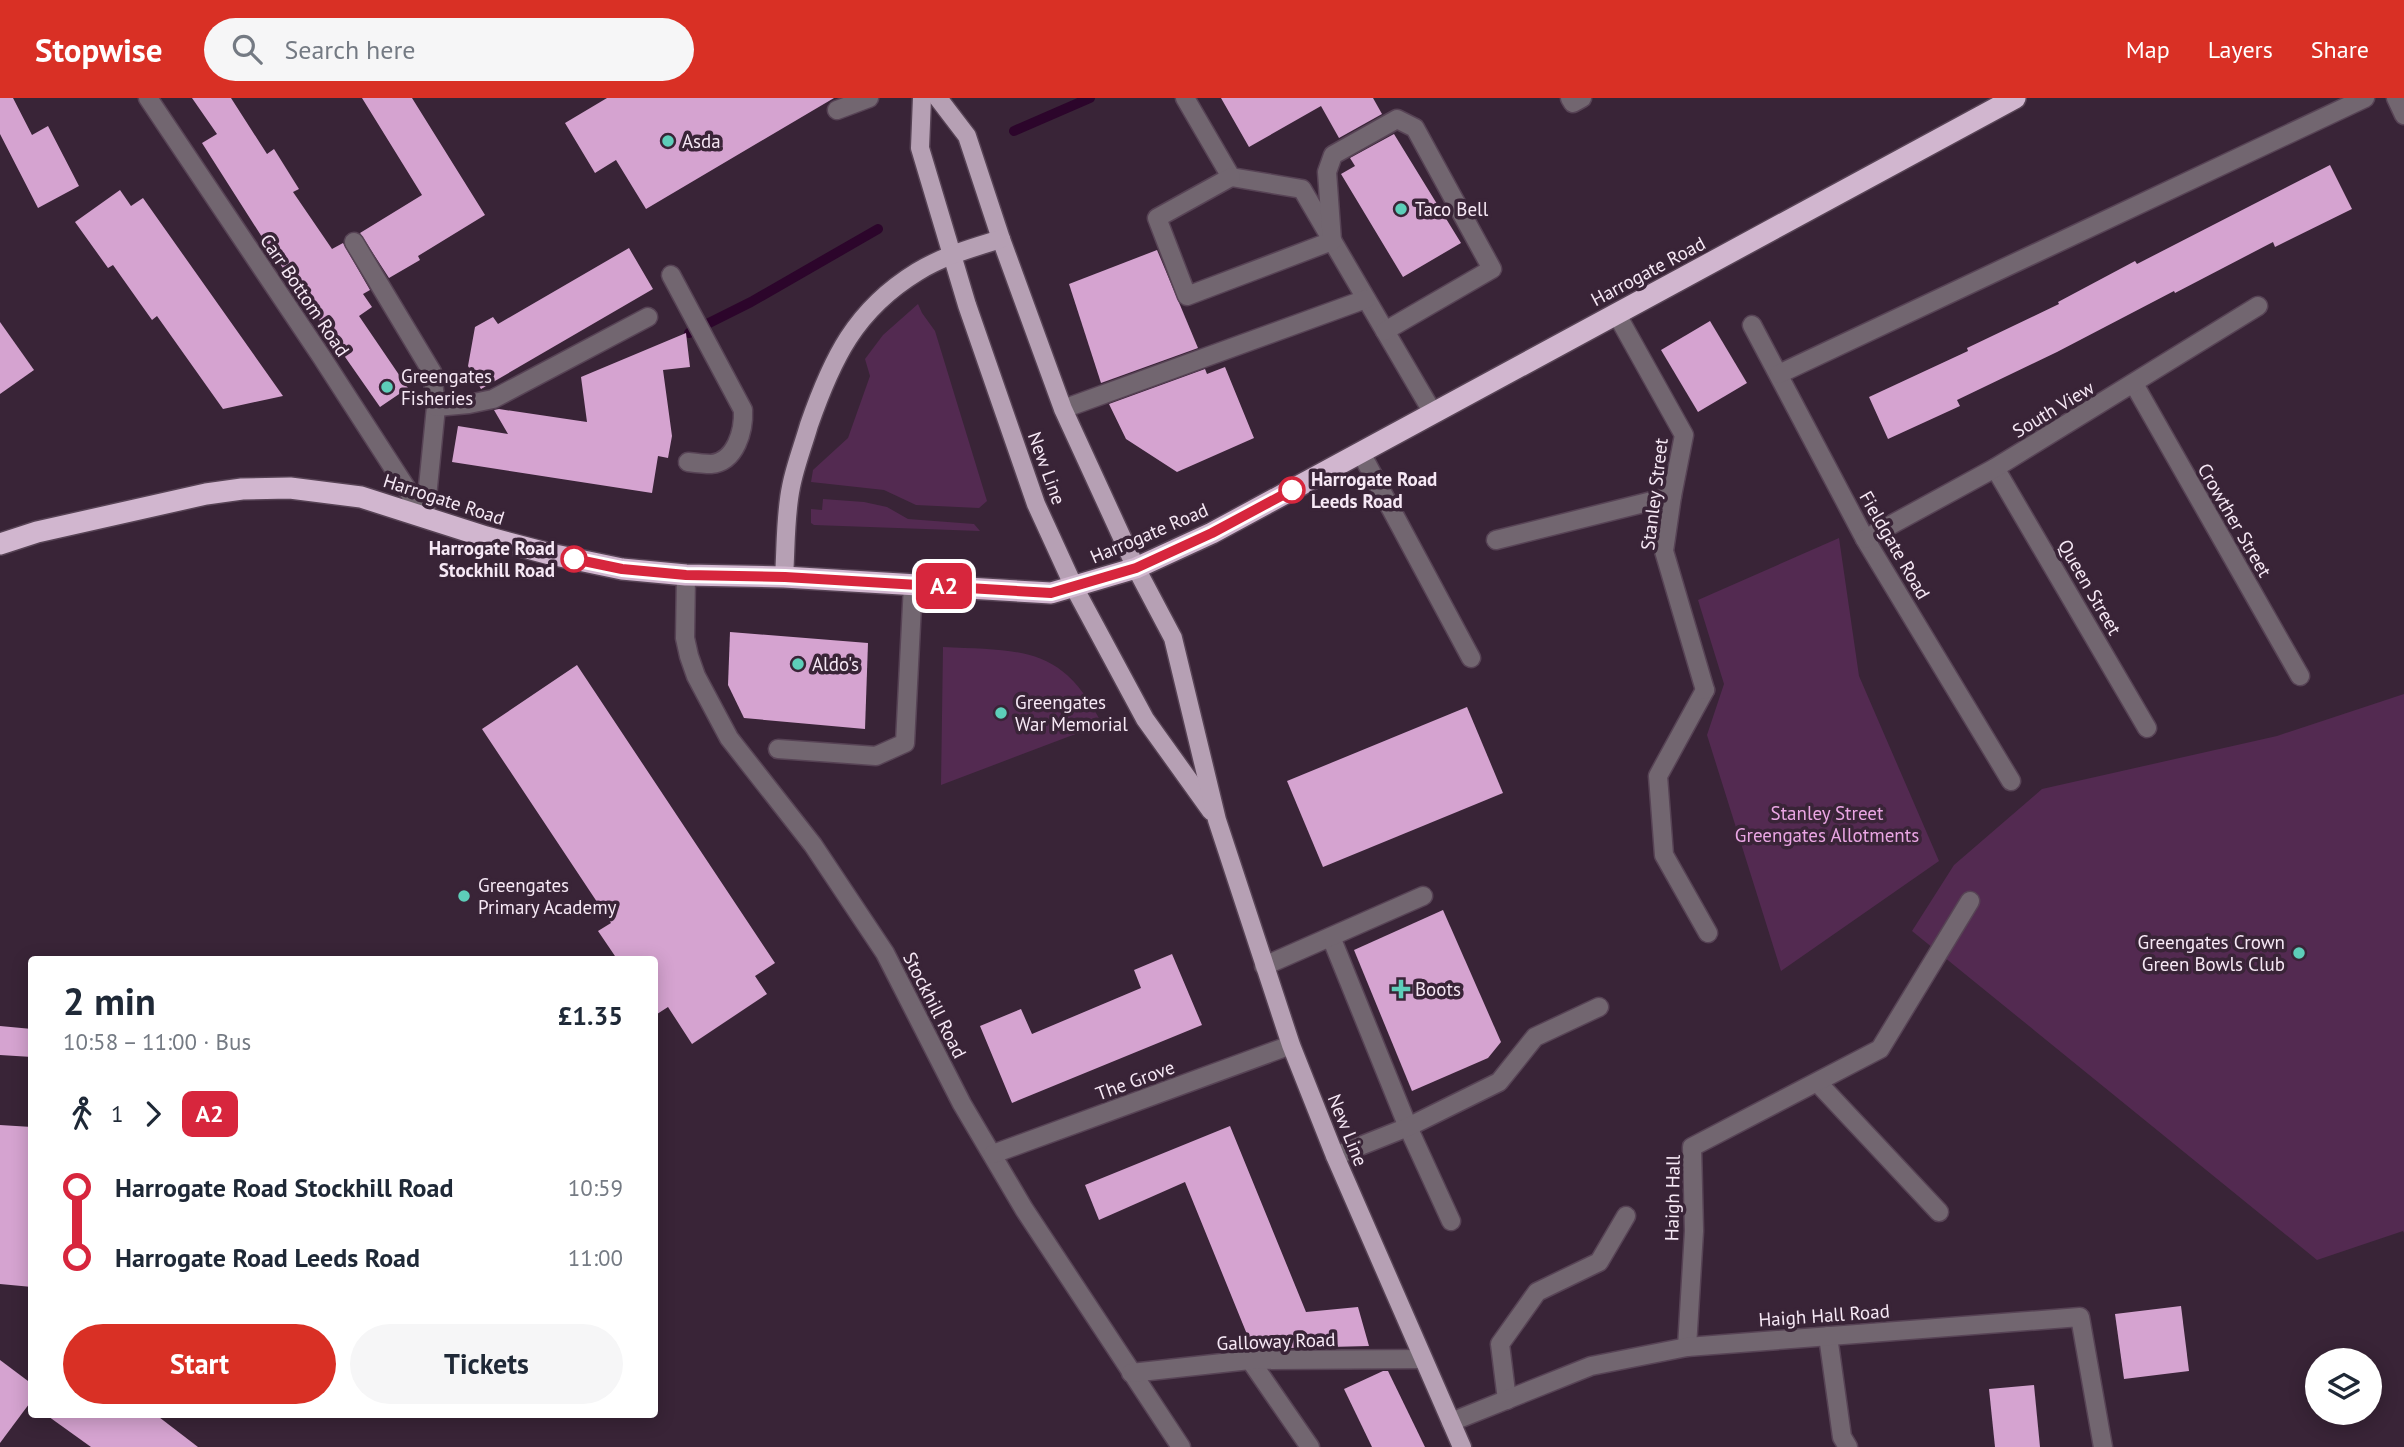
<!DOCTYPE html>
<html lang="en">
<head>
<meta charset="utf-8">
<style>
  :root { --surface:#fff; --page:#f6f6f7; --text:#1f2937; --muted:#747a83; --accent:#d93025 }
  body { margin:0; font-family:"PT Sans",sans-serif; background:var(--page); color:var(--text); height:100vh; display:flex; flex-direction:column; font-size:26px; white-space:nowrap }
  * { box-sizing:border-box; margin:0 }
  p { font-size:23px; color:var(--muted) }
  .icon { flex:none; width:38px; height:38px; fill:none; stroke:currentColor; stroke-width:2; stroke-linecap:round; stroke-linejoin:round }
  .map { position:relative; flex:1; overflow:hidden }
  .sheet { position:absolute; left:28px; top:858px; width:630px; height:462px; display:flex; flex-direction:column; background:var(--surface); border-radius:7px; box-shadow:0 4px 18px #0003 }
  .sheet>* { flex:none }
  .badge { padding:0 14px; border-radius:10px; font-size:24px; line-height:46px }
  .buttons { position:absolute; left:2305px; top:1250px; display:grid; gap:14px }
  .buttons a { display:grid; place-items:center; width:77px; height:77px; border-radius:50%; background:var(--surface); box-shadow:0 4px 18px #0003; font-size:35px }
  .map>.badge { position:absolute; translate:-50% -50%; box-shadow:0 0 0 4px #fff }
  .legs { display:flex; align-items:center; gap:10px; height:77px; padding:0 35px; font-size:23px }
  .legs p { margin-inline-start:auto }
  .summary { display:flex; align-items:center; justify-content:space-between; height:119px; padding:0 35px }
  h1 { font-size:38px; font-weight:700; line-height:52px }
  .button { display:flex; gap:14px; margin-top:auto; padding:14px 35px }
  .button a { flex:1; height:80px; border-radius:42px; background:var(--accent); color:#fff; font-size:28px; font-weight:700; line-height:80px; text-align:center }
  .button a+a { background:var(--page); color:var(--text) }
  ul { padding:0 35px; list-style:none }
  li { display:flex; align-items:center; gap:24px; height:70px; font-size:26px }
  li i { display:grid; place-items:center; width:10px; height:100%; margin:0 9px; background:currentColor }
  li i::after { content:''; width:18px; height:18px; margin:-9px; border:5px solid; border-radius:50%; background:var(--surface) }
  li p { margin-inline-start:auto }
  li:first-child i { background:linear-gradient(#0000 50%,currentColor 0) }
  li:last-child i { background:linear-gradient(currentColor 50%,#0000 0) }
  header { display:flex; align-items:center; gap:42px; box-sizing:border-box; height:98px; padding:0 35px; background:var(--accent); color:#fff }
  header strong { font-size:33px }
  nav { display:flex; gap:38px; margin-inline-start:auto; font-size:24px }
  .search { width:490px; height:63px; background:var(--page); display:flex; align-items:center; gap:18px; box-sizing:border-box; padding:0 24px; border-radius:38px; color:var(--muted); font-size:26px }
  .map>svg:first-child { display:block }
  .green { fill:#532a51 }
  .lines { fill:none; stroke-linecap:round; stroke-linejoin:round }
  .stream { stroke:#2c052b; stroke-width:10 }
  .building { fill:#d5a3d0 }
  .lane-casing { stroke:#574355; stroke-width:21 }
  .street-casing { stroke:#574355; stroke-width:21 }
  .primary-casing { stroke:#574355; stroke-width:21 }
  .highway-casing { stroke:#574355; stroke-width:24 }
  .lane { stroke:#726670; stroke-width:18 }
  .street { stroke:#726670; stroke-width:18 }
  .primary { stroke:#b6a0b4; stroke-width:18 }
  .highway { stroke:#d1b6cf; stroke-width:21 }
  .line-1-casing { stroke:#fff; stroke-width:16 }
  .line-1 { stroke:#d7263d; stroke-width:10 }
  .poi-dot { fill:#5dceb9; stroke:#392437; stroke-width:2.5 }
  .stop-1-dot { fill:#fff; stroke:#d7263d; stroke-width:3.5 }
  .labels { text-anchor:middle; stroke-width:7; stroke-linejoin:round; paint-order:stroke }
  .poi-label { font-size:19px; fill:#f6e8f5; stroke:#392437; text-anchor:start }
  .street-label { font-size:19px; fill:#f6e8f5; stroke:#392437 }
  .stop-label { font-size:19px; font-weight:bold; fill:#f6e8f5; stroke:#392437; text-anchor:start }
  .park-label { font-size:19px; fill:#eaa6e4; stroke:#392437 }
</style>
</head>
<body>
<header>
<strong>Stopwise</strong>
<div class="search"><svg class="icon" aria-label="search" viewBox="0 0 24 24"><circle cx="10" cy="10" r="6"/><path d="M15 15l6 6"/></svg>Search here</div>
<nav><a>Map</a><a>Layers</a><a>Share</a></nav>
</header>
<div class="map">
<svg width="2404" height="1349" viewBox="0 0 2404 1349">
  <rect width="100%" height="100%" fill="#392437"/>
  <g class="green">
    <polygon points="918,206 922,215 935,233 987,403 979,410 916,407 884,392 811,384 813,372 848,340 870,278 865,261 883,237"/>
    <polygon points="823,401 864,404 887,409 908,421 974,426 980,433 814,427 811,425 811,411 822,412"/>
    <polygon points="1839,440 1859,578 1939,763 1781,873 1707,637 1724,586 1698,502"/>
    <path d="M943,549C1022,553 1062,547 1102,626L941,687Z"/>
    <polygon points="2404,596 2404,1135 2403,1133 2317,1162 1912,833 1954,767 2042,691 2277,638"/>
  </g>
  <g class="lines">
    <g class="stream">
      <polyline points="1014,33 1090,0"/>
      <polyline points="689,235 751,204 878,131"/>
    </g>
  </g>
  <g class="building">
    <polygon points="0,0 13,0 32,37 48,28 79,88 38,110 0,36"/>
    <polygon points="192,0 231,0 267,56 274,51 299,91 293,94 332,151 343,145 370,192 363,196 372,209 359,218 408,290 380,309 269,150 202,45 217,36"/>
    <polygon points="362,0 412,0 485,117 418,158 420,162 389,180 360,135 422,97"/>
    <polygon points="607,0 834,0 646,111 616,62 595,75 565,25"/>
    <polygon points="1221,0 1373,0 1382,16 1339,40 1321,8 1249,49"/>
    <polygon points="1394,36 1461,145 1403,179 1341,76 1355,68 1350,60"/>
    <polygon points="2330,67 2352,111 2275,149 2273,144 2175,195 2174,193 2057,254 1957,302 1960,308 1888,341 1869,299 1968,253 1967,250 2059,206 2058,204 2135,163 2137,166"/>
    <polygon points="120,92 131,108 143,100 283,298 223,311 157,218 152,222 113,167 108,170 75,124"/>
    <polygon points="629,150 653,191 481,291 468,268 475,229 493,219 498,226"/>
    <polygon points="1157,152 1198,250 1101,285 1069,186"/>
    <polygon points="1710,223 1747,285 1698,314 1661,252"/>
    <polygon points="0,224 34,272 0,296"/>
    <polygon points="686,235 690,269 663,272 672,338 668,360 658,358 652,395 452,364 458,328 508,336 494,312 499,311 587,324 581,279"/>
    <polygon points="1225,269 1254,340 1177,374 1126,341 1109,306 1205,271 1207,276"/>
    <polygon points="730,534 868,545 865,631 744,620 728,587"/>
    <polygon points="577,567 775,865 755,878 767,896 692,946 668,909 654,918 654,861 617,861 598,833 611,825 482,631"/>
    <polygon points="1467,609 1503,695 1323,769 1287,683"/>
    <polygon points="1443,812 1501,944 1488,960 1412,993 1354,852"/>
    <polygon points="1172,856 1202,927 1012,1005 980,928 1021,911 1032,936 1141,890 1134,872"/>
    <polygon points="0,928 32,931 32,959 0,957"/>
    <polygon points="0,1027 32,1029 32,1189 0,1186"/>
    <polygon points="1230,1028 1306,1214 1358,1209 1369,1248 1253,1251 1185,1084 1099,1122 1085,1087"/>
    <polygon points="2181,1208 2189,1273 2124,1281 2115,1216"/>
    <polygon points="0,1262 32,1286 32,1302 0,1345"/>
    <polygon points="1383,1273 1388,1273 1425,1349 1372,1349 1344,1291"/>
    <polygon points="2034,1287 2040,1349 1995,1349 1989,1291"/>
    <polygon points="45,1316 155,1316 198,1349 91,1349"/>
  </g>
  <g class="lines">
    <g class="lane-casing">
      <g id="lane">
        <polyline points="1185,0 1231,79 1302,91 1433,315"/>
        <polyline points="1570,0 1573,5 1582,0"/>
        <polyline points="837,12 869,0"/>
        <polyline points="1231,79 1157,120 1187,198 1332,143 1327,74 1333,57 1397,21 1415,30 1492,171 1385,233"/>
        <polyline points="354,144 432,274 436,309 425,419"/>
        <path d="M671,177L743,312C744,332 736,364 711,366C704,366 696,365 688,364"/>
        <polyline points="436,309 469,306 493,301 648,219"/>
        <polyline points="1063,311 1366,201"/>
        <polyline points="1361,355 1471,560"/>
        <polyline points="1496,442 1672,398"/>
        <polyline points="1705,592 1658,678 1664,757 1708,835"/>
        <polyline points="778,651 876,658 905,645 913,487"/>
        <polyline points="1331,839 1408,1029 1451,1123"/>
        <polyline points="1264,868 1423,798"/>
        <polyline points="1818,985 1939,1114"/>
        <polyline points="1335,1058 1408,1029 1499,984 1535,939 1599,909"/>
        <polyline points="1687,1249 1694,1133 1692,1049 1880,951 1970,803"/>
        <polyline points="1507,1302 1500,1246 1537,1194 1599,1164 1626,1118"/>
      </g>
    </g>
    <g class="street-casing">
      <g id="street">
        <polyline points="148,0 321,258 425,419"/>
        <polyline points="2396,0 2404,17"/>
        <polyline points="1616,215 1684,337 1672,398 1664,453 1705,592"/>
        <polyline points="1752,227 1865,441 2011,683"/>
        <polyline points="1779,276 2365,0"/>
        <polyline points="2134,286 2300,578"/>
        <polyline points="1995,370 2147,630"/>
        <polyline points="1865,441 1995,370 2258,208"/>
        <polyline points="686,477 685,540 689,558 696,578 729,640 813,747 885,855 962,1006 1024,1111 1181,1349"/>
        <polyline points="993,1056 1291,947"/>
        <polyline points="1828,1238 1842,1339 1848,1349"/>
        <polyline points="1250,1262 1310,1349"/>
        <polyline points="1131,1275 1250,1262 1423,1261"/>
        <polyline points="1451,1324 1591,1268 1687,1249 2080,1219 2103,1349"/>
      </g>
    </g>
    <g class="primary-casing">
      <g id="primary">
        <polyline points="922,0 920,50 967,207 1036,406 1074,489 1145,621 1211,713"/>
        <polyline points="938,0 967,38 1001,141 1063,311 1136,470 1173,540 1217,722 1291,947 1335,1058 1462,1349"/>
        <path d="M784,479C786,450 785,418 791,389C795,368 803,348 809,327C832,261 855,212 917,174C943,158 972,150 1001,141"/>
      </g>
    </g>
    <g class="highway-casing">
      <polyline id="highway" points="0,446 37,434 206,396 242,391 290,390 361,399 486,439 550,456 622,471 686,477 784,479 1051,495 1136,470 1212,435 2015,0"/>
    </g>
    <use href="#lane" class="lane"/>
    <use href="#street" class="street"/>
    <use href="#primary" class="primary"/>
    <use href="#highway" class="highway"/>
  </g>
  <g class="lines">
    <g class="line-1-casing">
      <polyline id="line-1" points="574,461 622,471 686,477 785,479 1051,495 1136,470 1212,435 1292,392"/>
    </g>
    <use href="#line-1" class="line-1"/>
  </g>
  <g class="poi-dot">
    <circle cx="668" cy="43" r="7"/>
    <circle cx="1401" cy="111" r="7"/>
    <circle cx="387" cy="289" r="7"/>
    <circle cx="798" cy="566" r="7"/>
    <circle cx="1001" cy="615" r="7"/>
    <circle cx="464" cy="798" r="7"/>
    <circle cx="2299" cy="855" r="7"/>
    <path d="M1397.5 880.5h7v7h7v7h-7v7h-7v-7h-7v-7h7z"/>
  </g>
  <g class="stop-1-dot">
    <circle cx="1292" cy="392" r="12"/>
    <circle cx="574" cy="461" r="12"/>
  </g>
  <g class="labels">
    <g class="poi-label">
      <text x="682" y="50">Asda</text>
      <text x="1415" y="118">Taco Bell</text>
      <text x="401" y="285">Greengates<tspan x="401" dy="22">Fisheries</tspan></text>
      <text x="812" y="573">Aldo's</text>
      <text x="1015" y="611">Greengates<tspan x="1015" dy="22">War Memorial</tspan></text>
      <text x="478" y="794">Greengates<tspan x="478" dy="22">Primary Academy</tspan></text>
      <text x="2285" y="851" text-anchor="end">Greengates Crown<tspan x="2285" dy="22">Green Bowls Club</tspan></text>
      <text x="1415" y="898">Boots</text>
    </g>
    <g class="street-label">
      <text transform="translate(1648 173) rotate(-28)" y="7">Harrogate Road</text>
      <text transform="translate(305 197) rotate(56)" y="7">Carr Bottom Road</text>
      <text transform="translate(2053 311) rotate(-31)" y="7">South View</text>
      <text transform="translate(1047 370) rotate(70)" y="7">New Line</text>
      <text transform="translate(1654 396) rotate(-83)" y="7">Stanley Street</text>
      <text transform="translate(444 401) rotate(18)" y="7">Harrogate Road</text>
      <text transform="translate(2235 422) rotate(60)" y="7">Crowther Street</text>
      <text transform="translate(1149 435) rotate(-23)" y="7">Harrogate Road</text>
      <text transform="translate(1895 447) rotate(60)" y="7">Fieldgate Road</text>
      <text transform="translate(2090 489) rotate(60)" y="7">Queen Street</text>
      <text transform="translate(935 907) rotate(63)" y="7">Stockhill Road</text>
      <text transform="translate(1135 982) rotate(-20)" y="7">The Grove</text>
      <text transform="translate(1348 1032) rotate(68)" y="7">New Line</text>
      <text transform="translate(1672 1100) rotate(-89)" y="7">Haigh Hall</text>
      <text transform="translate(1824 1217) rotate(-4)" y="7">Haigh Hall Road</text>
      <text transform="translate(1276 1243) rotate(-2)" y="7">Galloway Road</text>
    </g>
    <g class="stop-label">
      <text x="1311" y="388">Harrogate Road<tspan x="1311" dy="22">Leeds Road</tspan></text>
      <text x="555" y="457" text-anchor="end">Harrogate Road<tspan x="555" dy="22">Stockhill Road</tspan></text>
    </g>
    <g class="park-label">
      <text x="1827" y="722">Stanley Street<tspan x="1827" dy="22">Greengates Allotments</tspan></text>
    </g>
  </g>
</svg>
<div class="buttons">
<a><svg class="icon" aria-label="layers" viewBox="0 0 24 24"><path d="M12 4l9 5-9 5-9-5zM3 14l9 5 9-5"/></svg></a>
</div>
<b class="badge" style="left:944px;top:488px;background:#d7263d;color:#fff">A2</b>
<section class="sheet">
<div class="summary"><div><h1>2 min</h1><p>10:58 – 11:00 · Bus</p></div><b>£1.35</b></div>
<div class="legs"><svg class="icon" aria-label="walk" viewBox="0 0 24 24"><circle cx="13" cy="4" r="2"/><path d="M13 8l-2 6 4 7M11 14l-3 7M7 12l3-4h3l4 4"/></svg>1<svg class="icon" aria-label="forward" viewBox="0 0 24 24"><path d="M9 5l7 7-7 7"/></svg><b class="badge" style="background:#d7263d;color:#fff">A2</b></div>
<ul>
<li><i style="color:#d7263d"></i><b>Harrogate Road Stockhill Road</b><p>10:59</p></li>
<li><i style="color:#d7263d"></i><b>Harrogate Road Leeds Road</b><p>11:00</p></li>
</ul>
<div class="button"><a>Start</a><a>Tickets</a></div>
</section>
</div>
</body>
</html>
